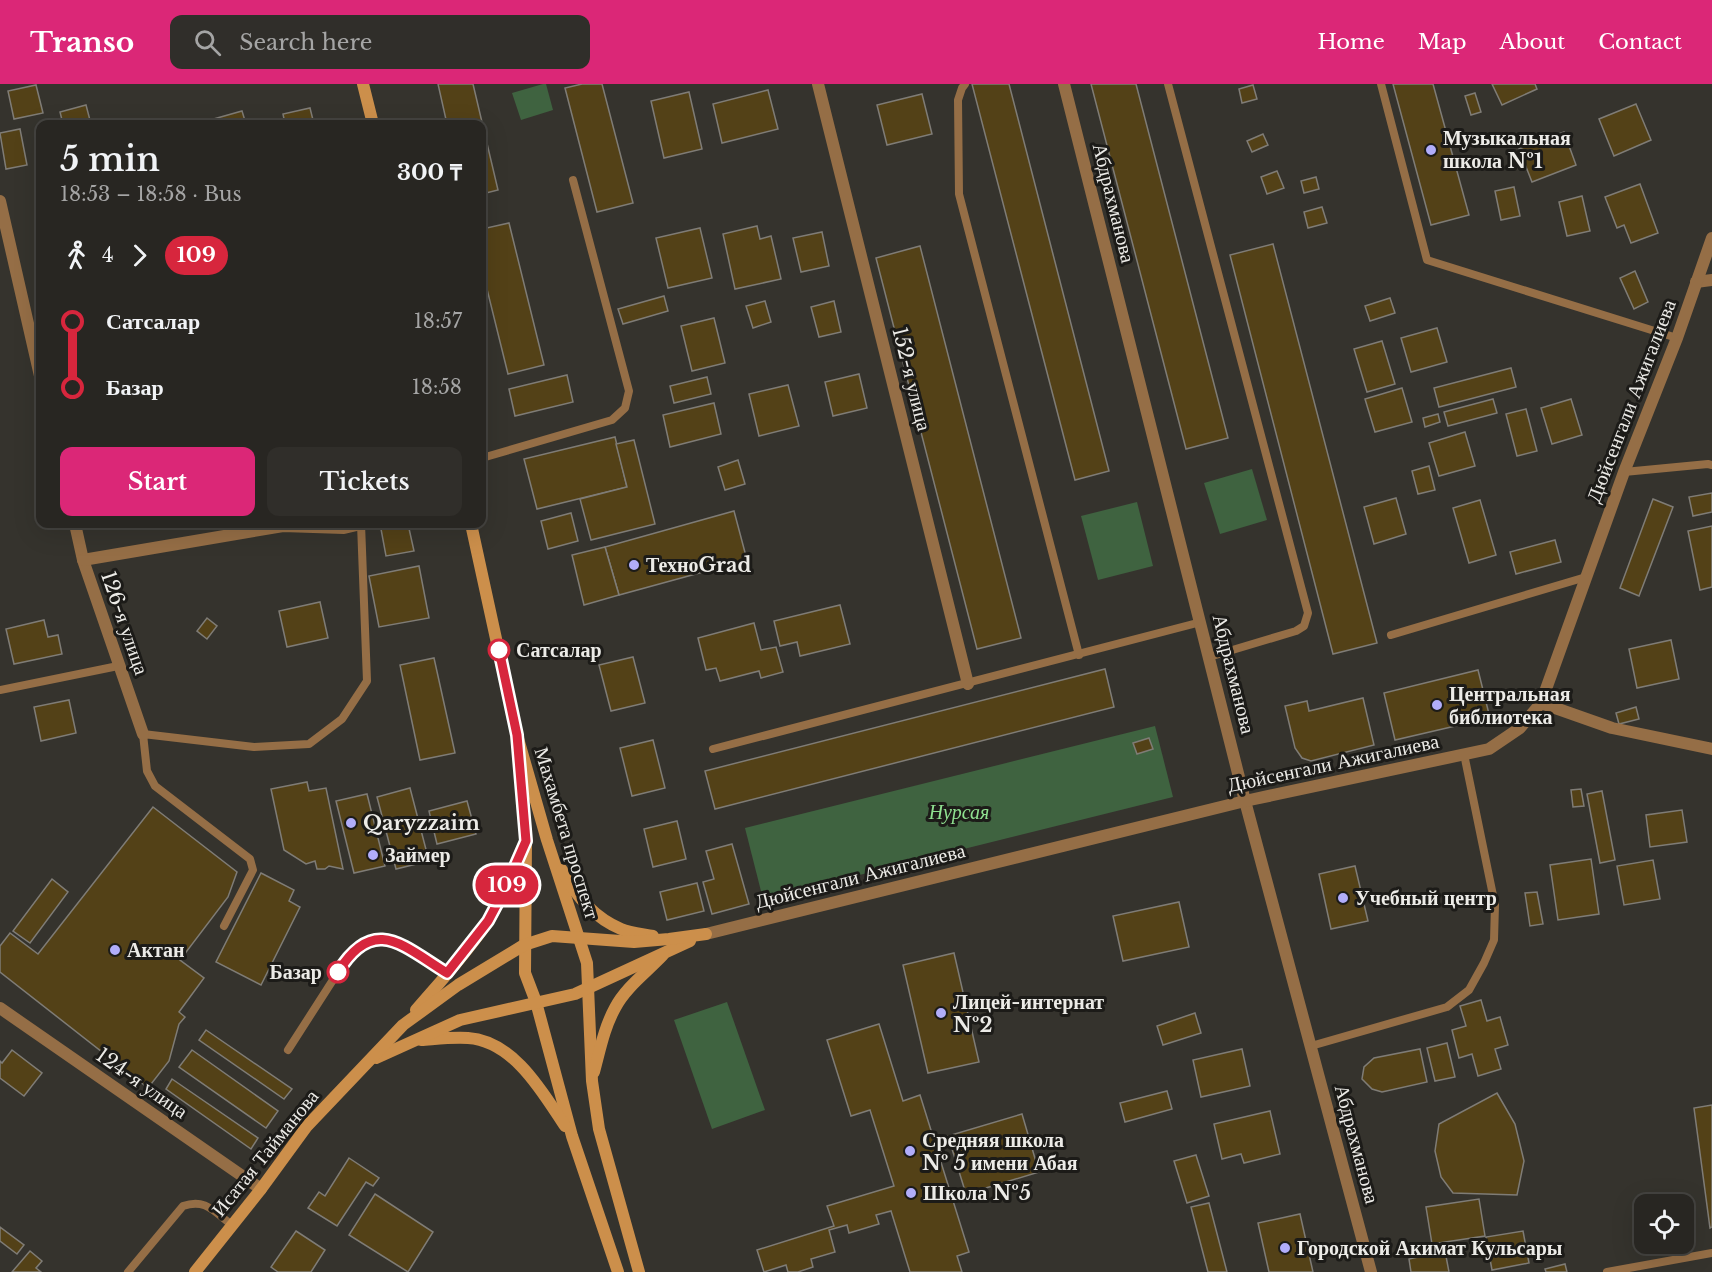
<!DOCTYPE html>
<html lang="en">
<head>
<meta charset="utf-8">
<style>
  :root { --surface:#282622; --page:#302e2a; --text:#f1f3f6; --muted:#a5a5a5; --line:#444340; --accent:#db2777 }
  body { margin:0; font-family:"Libre Baskerville",serif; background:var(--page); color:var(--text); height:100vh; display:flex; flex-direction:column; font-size:22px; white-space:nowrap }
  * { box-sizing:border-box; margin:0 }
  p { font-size:20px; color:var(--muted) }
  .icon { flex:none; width:33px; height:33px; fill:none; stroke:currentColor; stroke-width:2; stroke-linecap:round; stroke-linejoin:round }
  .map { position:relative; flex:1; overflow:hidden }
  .details { position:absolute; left:36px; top:36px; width:450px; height:408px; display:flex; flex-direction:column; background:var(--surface); border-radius:12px; box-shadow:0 6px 24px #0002,0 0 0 2px var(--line) }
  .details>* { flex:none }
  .badge { padding:0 12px; border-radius:20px; font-size:21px; line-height:39px }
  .fabs { position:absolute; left:1634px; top:1110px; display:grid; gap:12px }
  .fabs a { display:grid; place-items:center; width:60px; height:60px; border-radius:12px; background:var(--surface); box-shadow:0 6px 24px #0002,0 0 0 2px var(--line); font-size:30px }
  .map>.badge { position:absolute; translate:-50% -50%; box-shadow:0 0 0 3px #fff }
  .legs { display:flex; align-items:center; gap:9px; height:66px; padding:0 24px; font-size:20px }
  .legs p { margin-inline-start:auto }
  .overview { display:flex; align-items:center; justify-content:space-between; height:102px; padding:0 24px }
  h1 { font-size:33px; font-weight:600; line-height:45px }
  .action { display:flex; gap:12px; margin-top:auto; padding:12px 24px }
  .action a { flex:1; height:69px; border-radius:12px; background:var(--accent); color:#fff; font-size:24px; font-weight:600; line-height:69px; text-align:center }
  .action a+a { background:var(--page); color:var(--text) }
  ul { padding:0 24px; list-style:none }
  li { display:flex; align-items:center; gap:21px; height:66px; font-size:22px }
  li i { display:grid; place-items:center; width:9px; height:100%; margin:0 8px; background:currentColor }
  li i::after { content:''; width:15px; height:15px; margin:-8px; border:4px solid; border-radius:50%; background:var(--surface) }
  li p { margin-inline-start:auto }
  li:first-child i { background:linear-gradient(#0000 50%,currentColor 0) }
  li:last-child i { background:linear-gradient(currentColor 50%,#0000 0) }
  header { display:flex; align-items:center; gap:36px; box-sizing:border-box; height:84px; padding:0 30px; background:var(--accent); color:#fff }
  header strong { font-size:28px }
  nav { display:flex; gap:33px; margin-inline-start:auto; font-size:21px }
  .search { width:420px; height:54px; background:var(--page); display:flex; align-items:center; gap:15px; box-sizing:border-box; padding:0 21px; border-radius:12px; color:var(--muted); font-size:22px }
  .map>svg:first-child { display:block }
  .green { fill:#3f6340 }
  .building { fill:#534117; stroke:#7f7c76; stroke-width:1.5 }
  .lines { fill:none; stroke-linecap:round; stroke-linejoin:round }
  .lane { stroke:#956e46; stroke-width:8 }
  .street { stroke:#956e46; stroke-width:12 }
  .secondary { stroke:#cc8f4b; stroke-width:12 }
  .line-1-casing { stroke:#fff; stroke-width:14 }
  .line-1 { stroke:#d7263d; stroke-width:9 }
  .poi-dot { fill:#b1adfa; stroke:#1c1b18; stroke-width:2 }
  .stop-1-dot { fill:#fff; stroke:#d7263d; stroke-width:3 }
  .labels { text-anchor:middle; stroke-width:6; stroke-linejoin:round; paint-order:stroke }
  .poi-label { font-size:20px; font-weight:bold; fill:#ecebe7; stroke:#1c1b18; text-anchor:start }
  .street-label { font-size:20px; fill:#ecebe7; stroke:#1c1b18 }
  .stop-label { font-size:20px; font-weight:bold; fill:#ecebe7; stroke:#1c1b18; text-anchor:start }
  .park-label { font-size:20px; font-style:italic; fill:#8fe090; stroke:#1c1b18 }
</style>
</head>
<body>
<header>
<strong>Transo</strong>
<div class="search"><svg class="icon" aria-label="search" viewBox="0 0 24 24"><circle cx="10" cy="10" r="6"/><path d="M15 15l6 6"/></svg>Search here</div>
<nav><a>Home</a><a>Map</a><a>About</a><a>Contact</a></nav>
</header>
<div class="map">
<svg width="1712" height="1188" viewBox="0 0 1712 1188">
  <rect width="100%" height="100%" fill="#35332d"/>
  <g class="green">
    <polygon points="543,0 546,0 553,26 521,36 512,9"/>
    <polygon points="1252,385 1267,436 1220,450 1204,399"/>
    <polygon points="1137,418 1153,482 1098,496 1081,432"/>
    <polygon points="1155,642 1173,713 763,815 745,744"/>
    <polygon points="727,918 765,1026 712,1045 674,936"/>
  </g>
  <g class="building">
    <polygon points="438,0 473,0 498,106 482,110 482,40 447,40"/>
    <polygon points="582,0 602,0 633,119 597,128 565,4"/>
    <polygon points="972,0 1009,0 1109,387 1075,396"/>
    <polygon points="1091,0 1136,0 1228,354 1186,365"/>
    <polygon points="1393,0 1433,0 1469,131 1431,141"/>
    <polygon points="1492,0 1535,0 1537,5 1502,21"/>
    <polygon points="36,1 43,29 14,35 8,7"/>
    <polygon points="1253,1 1257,15 1242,19 1239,5"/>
    <polygon points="768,6 778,45 722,59 713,20"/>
    <polygon points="689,8 702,65 664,74 651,17"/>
    <polygon points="1475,9 1481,28 1471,31 1465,12"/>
    <polygon points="922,10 932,50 887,61 877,21"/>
    <polygon points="1636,20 1651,56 1614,72 1599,35"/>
    <polygon points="86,21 91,40 63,40 60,28"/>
    <polygon points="310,24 314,40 285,40 283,30"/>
    <polygon points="242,27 246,40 204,40 203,38"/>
    <polygon points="20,45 27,81 6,85 0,49"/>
    <polygon points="1564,48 1576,81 1532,98 1519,65"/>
    <polygon points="1263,50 1268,61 1252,68 1247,57"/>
    <polygon points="1277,87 1284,104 1267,110 1261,93"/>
    <polygon points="1316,93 1319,105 1304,109 1301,97"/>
    <polygon points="1640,100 1658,149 1631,159 1624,141 1617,144 1605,113"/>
    <polygon points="1514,103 1520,132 1501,136 1495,107"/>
    <polygon points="1582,112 1590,147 1567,152 1559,118"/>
    <polygon points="1322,123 1327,139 1308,144 1304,128"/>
    <polygon points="509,139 544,281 508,290 482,185 482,145"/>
    <polygon points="757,142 760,155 771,152 781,195 735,205 723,150"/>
    <polygon points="700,144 712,194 668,204 656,154"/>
    <polygon points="822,148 829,182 801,188 793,154"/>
    <polygon points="1273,160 1377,559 1333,570 1230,171"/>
    <polygon points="920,162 1021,554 977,565 876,174"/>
    <polygon points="1635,187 1648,218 1634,225 1620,194"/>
    <polygon points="664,212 668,227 623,240 618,225"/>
    <polygon points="1390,214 1395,229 1370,237 1365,222"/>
    <polygon points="765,217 771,238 753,244 746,222"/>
    <polygon points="834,217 841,248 819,253 811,223"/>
    <polygon points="714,234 725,279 692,287 681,242"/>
    <polygon points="1437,244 1447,278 1411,288 1401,254"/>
    <polygon points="1382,257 1395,300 1367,308 1354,265"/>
    <polygon points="1511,284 1516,303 1439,323 1434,304"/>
    <polygon points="859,290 867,324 833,332 825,298"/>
    <polygon points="567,291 573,318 515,332 509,305"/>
    <polygon points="707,293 711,310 674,319 670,302"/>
    <polygon points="788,301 799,342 759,352 749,310"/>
    <polygon points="1402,304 1412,338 1375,348 1365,315"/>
    <polygon points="1493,315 1497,329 1448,342 1444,328"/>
    <polygon points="1571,315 1582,351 1552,360 1541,324"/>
    <polygon points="714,319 721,350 670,363 663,331"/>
    <polygon points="1526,325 1537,367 1517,372 1506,330"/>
    <polygon points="1438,330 1440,338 1425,343 1423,334"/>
    <polygon points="1465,348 1475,382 1439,392 1429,359"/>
    <polygon points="615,353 627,403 537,425 524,375"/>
    <polygon points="634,356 655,440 591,456 580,415 627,403 616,360"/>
    <polygon points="738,376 745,400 725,406 718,383"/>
    <polygon points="1429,382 1435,406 1418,410 1412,387"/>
    <polygon points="1712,409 1712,428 1693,432 1689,413"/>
    <polygon points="1396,414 1406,450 1374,460 1364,423"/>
    <polygon points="1653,415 1673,423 1639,512 1620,504"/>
    <polygon points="1480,416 1496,471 1469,479 1453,424"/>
    <polygon points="734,427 747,476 619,511 605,463"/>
    <polygon points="571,429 578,457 548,465 541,437"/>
    <polygon points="408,440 414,467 386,472 381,445"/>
    <polygon points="1712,442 1712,503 1700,506 1688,447"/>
    <polygon points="1555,456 1561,478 1516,490 1510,468"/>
    <polygon points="605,463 619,511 584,521 572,471"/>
    <polygon points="419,482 429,534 379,543 369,492"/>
    <polygon points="320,518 328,554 287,563 279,527"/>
    <polygon points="840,521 850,560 800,572 797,558 780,562 774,537"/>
    <polygon points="207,534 217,542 207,555 197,547"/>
    <polygon points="44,536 48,553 58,551 62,570 14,580 6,545"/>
    <polygon points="754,539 761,566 776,563 783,588 761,594 759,587 720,597 716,584 706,586 698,554"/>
    <polygon points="1671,556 1679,595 1637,604 1629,565"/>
    <polygon points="633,573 645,619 611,627 599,581"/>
    <polygon points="434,574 455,669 420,676 400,581"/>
    <polygon points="1105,585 1114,623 715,725 705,687"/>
    <polygon points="1478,586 1490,634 1395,656 1384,609"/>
    <polygon points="1363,614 1374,661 1311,677 1302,674 1295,664 1285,622 1307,617 1309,627"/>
    <polygon points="69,616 76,649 41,657 34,623"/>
    <polygon points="1636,623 1639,635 1619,640 1616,629"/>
    <polygon points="1149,654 1153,665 1137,670 1133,659"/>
    <polygon points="653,656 665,704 632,712 620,664"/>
    <polygon points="307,698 309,707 326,704 343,785 329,782 325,785 317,785 315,777 306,780 284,766 271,705"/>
    <polygon points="410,704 429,777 396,785 377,713"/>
    <polygon points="1581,705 1584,722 1573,723 1571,706"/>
    <polygon points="1602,707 1615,776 1600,779 1587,710"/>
    <polygon points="367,710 385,782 354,789 336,717"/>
    <polygon points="467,717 476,750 437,760 429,727"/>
    <polygon points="153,723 237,788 228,813 180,876 204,894 179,928 185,933 179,940 169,977 148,1004 0,888 0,862 10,849 38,870"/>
    <polygon points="1682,726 1687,758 1650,763 1646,731"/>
    <polygon points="677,737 686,775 653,783 644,745"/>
    <polygon points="732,760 749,820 712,830 703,798 714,795 706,767"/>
    <polygon points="1591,775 1599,830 1558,836 1550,781"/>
    <polygon points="1653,776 1660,815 1624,821 1617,782"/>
    <polygon points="1355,782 1368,837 1331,845 1319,790"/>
    <polygon points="261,789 294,806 289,817 300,823 261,901 216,878"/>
    <polygon points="52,795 68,808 30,859 13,847"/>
    <polygon points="697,799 704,827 667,836 660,808"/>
    <polygon points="1537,808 1543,840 1530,842 1525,809"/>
    <polygon points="1179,818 1189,863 1123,877 1113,832"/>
    <polygon points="954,869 979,978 928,989 903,881"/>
    <polygon points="1481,916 1487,937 1500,933 1508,961 1495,965 1501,985 1478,992 1472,970 1459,974 1452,946 1466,942 1460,922"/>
    <polygon points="1195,929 1201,949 1163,961 1157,942"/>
    <polygon points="879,940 903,1017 920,1011 969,1168 957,1172 962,1188 910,1188 891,1127 876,1131 879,1140 849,1149 847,1141 829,1146 835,1168 811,1175 813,1183 798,1188 788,1188 786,1181 764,1188 757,1166 834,1142 827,1122 894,1102 870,1026 851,1032 827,956"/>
    <polygon points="206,946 292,1005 284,1015 199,956"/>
    <polygon points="1447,959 1455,993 1435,997 1427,964"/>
    <polygon points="1242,965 1250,1002 1201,1013 1193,976"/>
    <polygon points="1420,965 1427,998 1382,1008 1372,1005 1362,995 1364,983 1374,974"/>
    <polygon points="12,966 42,989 24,1012 0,994 0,977 2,979"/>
    <polygon points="192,966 278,1027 266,1044 179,983"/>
    <polygon points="172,995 258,1054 251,1065 166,1005"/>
    <polygon points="1167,1007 1172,1025 1125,1038 1120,1019"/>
    <polygon points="1497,1009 1515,1040 1524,1077 1517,1111 1453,1109 1441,1093 1435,1067 1439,1040"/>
    <polygon points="1712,1021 1712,1143 1710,1144 1694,1024"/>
    <polygon points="1270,1027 1280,1070 1244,1079 1241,1070 1222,1075 1214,1040"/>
    <polygon points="1022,1030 1039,1088 966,1110 948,1052"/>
    <polygon points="1196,1071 1209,1112 1187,1119 1174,1077"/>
    <polygon points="349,1074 379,1094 373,1102 366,1098 337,1142 308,1124 319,1108 325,1112"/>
    <polygon points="375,1110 433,1148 408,1188 349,1151"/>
    <polygon points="1479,1115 1485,1152 1432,1160 1426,1123"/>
    <polygon points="1209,1119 1227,1188 1208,1188 1191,1123"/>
    <polygon points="1300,1130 1313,1188 1269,1188 1258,1139"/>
    <polygon points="0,1143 24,1161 17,1170 0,1157"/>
    <polygon points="296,1147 325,1166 311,1188 278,1188 271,1183"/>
    <polygon points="1523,1147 1529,1179 1492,1186 1486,1153"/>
    <polygon points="30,1167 42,1177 36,1184 41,1188 12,1188"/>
    <polygon points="1445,1167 1449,1188 1411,1188 1409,1175"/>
    <polygon points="1565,1180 1567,1188 1546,1188 1545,1185"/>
  </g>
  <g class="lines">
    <g class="lane">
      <polyline points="965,0 962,4 958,16 959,110 1079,571"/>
      <polyline points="1168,0 1308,529 1304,542 1296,547 1209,573"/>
      <polyline points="1381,0 1427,176 1677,254"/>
      <polyline points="482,374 612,336 625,324 629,307 573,96"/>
      <polyline points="1624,388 1708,380 1712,381"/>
      <polyline points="1391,551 1586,493"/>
      <polyline points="0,606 118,582"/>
      <polyline points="713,665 1201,538"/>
      <polyline points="224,842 253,786 250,775 155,702 147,687 143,650 254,663 309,660 342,635 367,597 361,440"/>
      <polyline points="1311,962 1447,923 1469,906 1484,879 1494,856 1495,821 1464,670"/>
      <path d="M288,966L349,871C358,864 370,854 382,854C396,854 434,881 447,889"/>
      <path d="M128,1188L183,1122C206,1114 214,1128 232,1141"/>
      <polyline points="1607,1188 1712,1169"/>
    </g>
    <g class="street">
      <polyline points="818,0 968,600"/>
      <polyline points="1064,0 1245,717 1371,1188"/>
      <polyline points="0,117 40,292"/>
      <polyline points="1696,198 1712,196"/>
      <polyline points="75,440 83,476 143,650"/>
      <polyline points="83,476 283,442 344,444 361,440"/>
      <polyline points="1541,619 1612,644 1712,665"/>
      <polyline points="706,850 1245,717 1489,665 1520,644 1541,619 1624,388 1677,254 1712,154"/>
      <polyline points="0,924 261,1105"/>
    </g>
    <g class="secondary">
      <polyline points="363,0 373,40"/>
      <polyline points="471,440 517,651 547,756 587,879 592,997 599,1045 639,1188"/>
      <polyline points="520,682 526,757 525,889 536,918 572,1052 618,1188"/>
      <path d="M562,786C575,811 595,834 621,845C630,849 643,850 653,852"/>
      <path d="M416,926C441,897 466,870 487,839C502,816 512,789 523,764"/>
      <path d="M421,956C436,955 452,953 468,954C514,957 543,1009 565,1042"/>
      <polyline points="376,974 460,936 575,910 690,857"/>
      <path d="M594,988C600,966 604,944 615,924C626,903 647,888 663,871"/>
      <polyline points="195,1188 261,1105 307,1042 403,941 458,901 524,861 552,852 634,858 669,855 706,850"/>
    </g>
  </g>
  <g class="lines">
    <g class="line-1-casing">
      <path id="line-1" d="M338,888C374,830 403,862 447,889L488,837L506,803L526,757L517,651L499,566"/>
    </g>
    <use href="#line-1" class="line-1"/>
  </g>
  <g class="poi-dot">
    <circle cx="1431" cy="66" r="6"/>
    <circle cx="634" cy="481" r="6"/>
    <circle cx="1437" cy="621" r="6"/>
    <circle cx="351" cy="739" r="6"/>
    <circle cx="373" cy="771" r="6"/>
    <circle cx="1343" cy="814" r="6"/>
    <circle cx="115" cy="866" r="6"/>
    <circle cx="941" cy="929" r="6"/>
    <circle cx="910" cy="1067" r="6"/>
    <circle cx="911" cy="1109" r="6"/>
    <circle cx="1285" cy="1164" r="6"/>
  </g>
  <g class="stop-1-dot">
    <circle cx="499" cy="566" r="10"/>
    <circle cx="338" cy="888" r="10"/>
  </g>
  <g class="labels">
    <g class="poi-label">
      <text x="1443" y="61">Музыкальная<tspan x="1443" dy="23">школа №1</tspan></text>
      <text x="646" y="488">ТехноGrad</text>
      <text x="1449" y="617">Центральная<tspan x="1449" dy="23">библиотека</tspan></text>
      <text x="363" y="746">Qaryzzaim</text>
      <text x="385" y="778">Займер</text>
      <text x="1355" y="821">Учебный центр</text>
      <text x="127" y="873">Актан</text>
      <text x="953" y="925">Лицей-интернат<tspan x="953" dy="23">№2</tspan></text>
      <text x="922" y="1063">Средняя школа<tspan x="922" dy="23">№ 5 имени Абая</tspan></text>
      <text x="923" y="1116">Школа №5</text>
      <text x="1297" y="1171">Городской Акимат Кульсары</text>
    </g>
    <g class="street-label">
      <text transform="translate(1114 119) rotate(76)" y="7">Абдрахманова</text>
      <text transform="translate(912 295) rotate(76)" y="7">152-я улица</text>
      <text transform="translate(1631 317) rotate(-69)" y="7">Дюйсенгали Ажигалиева</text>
      <text transform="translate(125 539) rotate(71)" y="7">126-я улица</text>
      <text transform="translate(1234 590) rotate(76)" y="7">Абдрахманова</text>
      <text transform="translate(1333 679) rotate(-12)" y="7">Дюйсенгали Ажигалиева</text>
      <text transform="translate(567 749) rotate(73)" y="7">Махамбета проспект</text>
      <text transform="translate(860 792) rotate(-14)" y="7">Дюйсенгали Ажигалиева</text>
      <text transform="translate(142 999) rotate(35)" y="7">124-я улица</text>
      <text transform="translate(1357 1060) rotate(75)" y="7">Абдрахманова</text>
      <text transform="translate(265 1069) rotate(-51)" y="7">Исатая Тайманова</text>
    </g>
    <g class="stop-label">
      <text x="516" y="573">Сатсалар</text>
      <text x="322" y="895" text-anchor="end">Базар</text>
    </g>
    <g class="park-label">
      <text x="959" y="735">Нурсая</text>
    </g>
  </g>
</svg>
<div class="fabs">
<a><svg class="icon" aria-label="locate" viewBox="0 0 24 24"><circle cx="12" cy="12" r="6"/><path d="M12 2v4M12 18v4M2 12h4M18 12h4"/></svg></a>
</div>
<b class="badge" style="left:507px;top:801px;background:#d7263d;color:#fff">109</b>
<section class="details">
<div class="overview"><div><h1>5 min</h1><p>18:53 – 18:58 · Bus</p></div><b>300 ₸</b></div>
<div class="legs"><svg class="icon" aria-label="walk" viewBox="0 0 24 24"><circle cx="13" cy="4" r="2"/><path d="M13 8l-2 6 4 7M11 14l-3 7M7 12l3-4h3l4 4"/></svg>4<svg class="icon" aria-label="forward" viewBox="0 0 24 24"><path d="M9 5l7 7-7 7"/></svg><b class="badge" style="background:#d7263d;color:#fff">109</b></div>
<ul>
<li><i style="color:#d7263d"></i><b>Сатсалар</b><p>18:57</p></li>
<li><i style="color:#d7263d"></i><b>Базар</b><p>18:58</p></li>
</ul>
<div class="action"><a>Start</a><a>Tickets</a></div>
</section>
</div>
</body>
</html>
